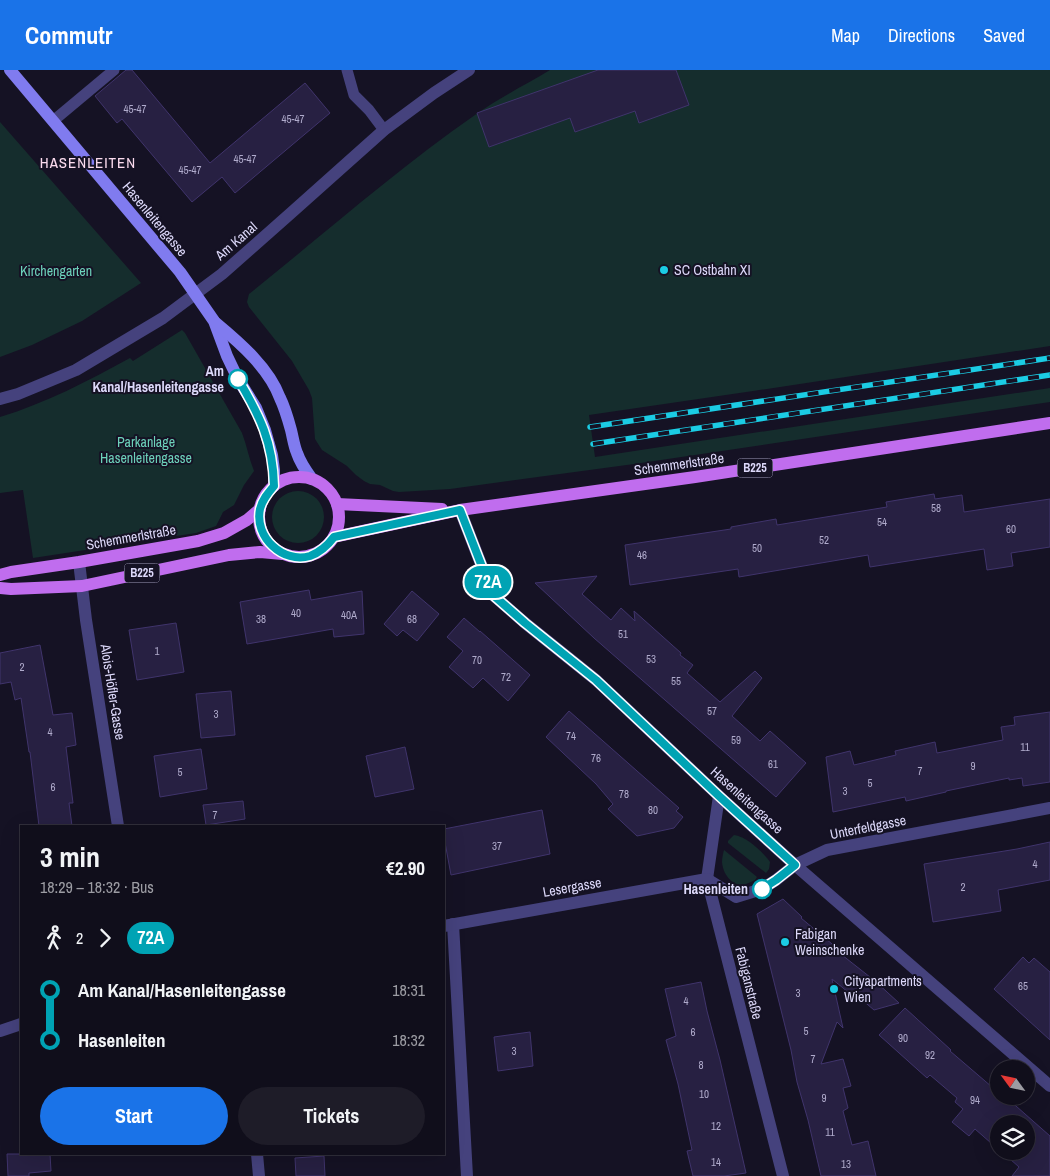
<!DOCTYPE html>
<html lang="en">
<head>
<meta charset="utf-8">
<style>
  :root { --surface:#100e1b; --page:#1e1c28; --text:#f1f3f6; --muted:#9c9ca3; --line:#302e3a; --accent:#1a73e8 }
  body { margin:0; font-family:"Archivo Narrow",sans-serif; background:var(--page); color:var(--text); height:100vh; display:flex; flex-direction:column; font-size:19px; white-space:nowrap }
  * { box-sizing:border-box; margin:0 }
  p { font-size:16px; color:var(--muted) }
  .icon { flex:none; width:28px; height:28px; fill:none; stroke:currentColor; stroke-width:2; stroke-linecap:round; stroke-linejoin:round }
  .map { position:relative; flex:1; overflow:hidden }
  .details { position:absolute; left:20px; top:755px; width:425px; height:330px; display:flex; flex-direction:column; background:var(--surface); border-radius:0px; box-shadow:0 5px 20px #0002,0 0 0 1px var(--line) }
  .details>* { flex:none }
  .badge { padding:0 10px; border-radius:16px; font-size:18px; line-height:32px }
  .needle { width:32px; rotate:303deg }
  .tools { position:absolute; left:990px; top:990px; display:grid; gap:10px }
  .tools a { display:grid; place-items:center; width:45px; height:45px; border-radius:50%; background:var(--surface); box-shadow:0 5px 20px #0002,0 0 0 1px var(--line); font-size:25px }
  .map>.badge { position:absolute; translate:-50% -50%; box-shadow:0 0 0 2px #fff }
  .legs { display:flex; align-items:center; gap:8px; height:55px; padding:0 20px; font-size:16px }
  .legs p { margin-inline-start:auto }
  .headline { display:flex; align-items:center; justify-content:space-between; height:85px; padding:0 20px }
  h1 { font-size:28px; font-weight:800; line-height:38px }
  .button { display:flex; gap:10px; margin-top:auto; padding:10px 20px }
  .button a { flex:1; height:58px; border-radius:30px; background:var(--accent); color:#fff; font-size:20px; font-weight:800; line-height:58px; text-align:center }
  .button a+a { background:var(--page); color:var(--text) }
  ul { padding:0 20px; list-style:none }
  li { display:flex; align-items:center; gap:18px; height:50px; font-size:19px }
  li i { display:grid; place-items:center; width:8px; height:100%; margin:0 6px; background:currentColor }
  li i::after { content:''; width:12px; height:12px; margin:-6px; border:4px solid; border-radius:50%; background:var(--surface) }
  li p { margin-inline-start:auto }
  li:first-child i { background:linear-gradient(#0000 50%,currentColor 0) }
  li:last-child i { background:linear-gradient(currentColor 50%,#0000 0) }
  header { display:flex; align-items:center; gap:30px; box-sizing:border-box; height:70px; padding:0 25px; background:var(--accent); color:#fff }
  header strong { font-size:24px }
  nav { display:flex; gap:28px; margin-inline-start:auto; font-size:18px }
  .map>svg:first-child { display:block }
  .green { fill:#152d2d }
  .building { fill:#272042; stroke:#40346c }
  .lines { fill:none; stroke-linecap:round; stroke-linejoin:round }
  .lane { stroke:#45427d; stroke-width:11 }
  .street { stroke:#45427d; stroke-width:12 }
  .secondary { stroke:#807bef; stroke-width:12 }
  .primary { stroke:#c06dee; stroke-width:12 }
  .rail-casing { stroke:#1bcce4; stroke-width:5.5 }
  .rail { stroke:#151224; stroke-width:4; stroke-dasharray:11; stroke-linecap:butt }
  .line-1-casing { stroke:#fff; stroke-width:11 }
  .line-1 { stroke:#00a3b4; stroke-width:8 }
  .poi-dot { fill:#1bcce4; stroke:#151224; stroke-width:2 }
  .stop-1-dot { fill:#fff; stroke:#00a3b4; stroke-width:2.5 }
  .labels { text-anchor:middle; stroke-width:4; stroke-linejoin:round; paint-order:stroke }
  .number-label { font-size:11px; fill:#b0abcc }
  .shield { fill:#151224; stroke:#a19dba; stroke-width:1 }
  .shield-label { font-size:12px; font-weight:bold; fill:#ddd9fa }
  .street-label { font-size:14px; fill:#ddd9fa; stroke:#151224 }
  .poi-label { font-size:14px; fill:#ddd9fa; stroke:#151224; text-anchor:start }
  .park-label { font-size:14px; fill:#6dd2bb; stroke:#151224 }
  .stop-label { font-size:14px; font-weight:bold; fill:#ddd9fa; stroke:#151224; text-anchor:end }
  .neighbourhood-label { font-size:15px; letter-spacing:1px; fill:#fbdbee; stroke:#151224 }
</style>
</head>
<body>
<header>
<strong>Commutr</strong>
<nav><a>Map</a><a>Directions</a><a>Saved</a></nav>
</header>
<div class="map">
<svg width="1050" height="1106" viewBox="0 0 1050 1106">
  <rect width="100%" height="100%" fill="#151224"/>
  <g class="green">
    <path d="M550,0H1050V276L753,321L589,345L595,387L1050,318V332L634,394L450,419L399,422L393,421L380,415L370,414L364,411L356,405L347,396L322,380L315,369L312,328L309,320L292,291L249,237L247,232L249,224C324,164 396,100 475,45C499,28 525,15 550,0Z"/>
    <polygon points="0,52 141,213 82,251 32,275 0,287"/>
    <path d="M182,260L185,263L242,363C247,376 249,389 254,401L244,415L234,435L223,442L216,456L196,463L33,488L23,420L0,423V347C46,333 88,311 130,288L133,291Z"/>
    <circle cx="298" cy="447" r="26"/>
    <path d="M734,765C746,766 763,782 770,792L769,799L766,803L728,773V771Z"/>
    <path d="M724,780L757,807L755,810C751,812 746,814 743,815C731,815 723,804 722,792C722,788 723,784 724,780Z"/>
  </g>
  <g class="building">
    <polygon points="126,0 132,0 210,93 305,13 330,43 235,123 222,107 192,132 122,49 117,53 95,26"/>
    <polygon points="598,0 676,0 689,35 639,53 635,41 575,62 570,48 489,77 477,43"/>
    <polygon points="934,424 935,429 962,425 964,442 1050,429 1050,477 1011,483 1013,496 987,500 984,479 870,497 868,485 739,507 738,499 630,515 625,475 731,459 731,457 776,449 777,455 887,437 886,432"/>
    <polygon points="597,506 582,524 611,550 621,538 635,551 634,541 681,583 680,585 693,595 687,603 720,632 755,601 762,608 732,646 760,671 770,661 806,693 776,727 594,568 535,513"/>
    <polygon points="309,520 311,530 362,521 364,564 334,567 333,559 247,574 240,532"/>
    <polygon points="412,521 439,544 417,571 403,560 397,566 384,554"/>
    <polygon points="464,548 480,562 480,561 530,605 508,631 483,608 473,618 449,597 463,581 447,567"/>
    <polygon points="176,553 184,602 137,610 129,560"/>
    <polygon points="40,575 53,645 72,643 76,675 66,677 73,733 69,733 72,756 39,756 30,682 29,682 21,628 15,630 11,612 0,614 0,583"/>
    <polygon points="231,621 235,665 201,668 196,624"/>
    <polygon points="569,641 679,738 676,741 683,747 674,758 637,766 608,739 613,734 596,714 546,667"/>
    <polygon points="1050,642 1050,712 1023,716 1022,708 1009,710 1009,708 946,721 946,722 906,731 905,727 833,742 826,687 850,681 854,695 896,685 895,681 935,672 937,683 1003,670 1001,657 1015,655 1014,647"/>
    <polygon points="405,677 414,719 375,727 366,686"/>
    <polygon points="201,679 207,719 160,727 154,686"/>
    <polygon points="243,731 245,749 206,755 203,735"/>
    <polygon points="542,740 550,784 451,805 444,767 444,759"/>
    <polygon points="1050,772 1050,810 998,820 1001,841 933,852 924,794 1017,779"/>
    <polygon points="783,829 802,847 801,848 844,884 842,885 875,911 899,933 874,940 861,929 859,931 832,909 843,958 837,952 821,994 843,989 851,1016 843,1018 848,1038 843,1041 852,1075 868,1071 876,1106 821,1106 808,1050 797,1012 791,980 757,844"/>
    <polygon points="1023,887 1029,893 1034,888 1050,902 1050,970 994,919"/>
    <polygon points="701,912 707,941 720,990 746,1103 724,1106 693,1106 687,1081 692,1080 678,1014 666,970 676,966 665,919"/>
    <polygon points="905,938 951,980 950,981 999,1023 999,1026 1002,1026 1007,1030 1008,1029 1050,1066 1050,1106 1012,1106 1019,1097 1001,1081 1026,1081 1026,1054 999,1054 999,1080 975,1059 969,1066 952,1052 963,1039 955,1032 957,1028 930,1005 927,1008 879,965"/>
    <polygon points="530,962 533,996 498,1001 494,967"/>
    <polygon points="7,1084 50,1084 51,1101 29,1103 29,1106 8,1106"/>
    <polygon points="324,1086 325,1106 296,1106 295,1088"/>
  </g>
  <g class="lines">
    <g class="lane">
      <polyline points="347,0 354,25 369,40 384,60"/>
      <polyline points="53,51 114,0"/>
    </g>
    <g class="street">
      <polyline points="0,329 18,324 76,300 163,248 222,204 291,143 384,60 434,23 469,0"/>
      <polyline points="460,440 493,525 525,553 596,610 719,726 795,795 1050,1016"/>
      <polyline points="79,492 86,550 118,756"/>
      <polyline points="719,726 707,809 783,1106"/>
      <polyline points="707,809 736,827 762,819 776,810 795,795 827,780 1050,738"/>
      <polyline points="453,854 467,1106"/>
      <polyline points="444,856 707,809"/>
      <polyline points="0,961 21,954"/>
      <polyline points="257,1084 259,1106"/>
    </g>
    <g class="secondary">
      <polyline points="10,0 180,202 214,251 227,286 238,309 256,338 265,360 272,385 274,400 274,416"/>
      <path d="M216,253C240,273 269,298 280,328C285,338 288,349 291,360C293,368 294,376 297,383C300,392 306,401 312,409"/>
    </g>
    <g class="primary">
      <circle cx="299" cy="447" r="40"/>
      <polyline points="337,434 442,439"/>
      <polyline points="334,467 460,440 695,407 1050,353"/>
      <polyline points="0,505 11,502 79,492 198,471 224,463 247,450 260,439"/>
      <polyline points="0,518 11,519 82,516 229,485 260,482 283,484"/>
    </g>
    <g class="rail-casing">
      <g id="rail">
        <polyline points="590,357 1050,288"/>
        <polyline points="593,374 1050,305"/>
      </g>
    </g>
    <use href="#rail" class="rail"/>
  </g>
  <g class="lines">
    <g class="line-1-casing">
      <path id="line-1" d="M238,309C260,346 273,372 274,416C268,423 262,430 260,439C254,467 283,494 310,486C321,482 328,475 334,467L460,440L493,525L525,553L596,610L719,726L795,795L776,810L762,819"/>
    </g>
    <use href="#line-1" class="line-1"/>
  </g>
  <g class="poi-dot">
    <circle cx="664" cy="200" r="5"/>
    <circle cx="785" cy="872" r="5"/>
    <circle cx="834" cy="919" r="5"/>
  </g>
  <g class="stop-1-dot">
    <circle cx="238" cy="309" r="9"/>
    <circle cx="762" cy="819" r="9"/>
  </g>
  <g class="labels">
    <g class="number-label">
      <text x="135" y="43">45-47</text>
      <text x="293" y="53">45-47</text>
      <text x="245" y="93">45-47</text>
      <text x="190" y="104">45-47</text>
      <text x="936" y="442">58</text>
      <text x="882" y="456">54</text>
      <text x="1011" y="463">60</text>
      <text x="824" y="474">52</text>
      <text x="757" y="482">50</text>
      <text x="642" y="489">46</text>
      <text x="296" y="547">40</text>
      <text x="349" y="549">40A</text>
      <text x="261" y="553">38</text>
      <text x="412" y="553">68</text>
      <text x="623" y="568">51</text>
      <text x="157" y="585">1</text>
      <text x="651" y="593">53</text>
      <text x="477" y="594">70</text>
      <text x="22" y="601">2</text>
      <text x="506" y="611">72</text>
      <text x="676" y="615">55</text>
      <text x="712" y="645">57</text>
      <text x="216" y="648">3</text>
      <text x="50" y="666">4</text>
      <text x="571" y="670">74</text>
      <text x="736" y="674">59</text>
      <text x="1025" y="681">11</text>
      <text x="596" y="692">76</text>
      <text x="773" y="698">61</text>
      <text x="973" y="700">9</text>
      <text x="920" y="705">7</text>
      <text x="180" y="706">5</text>
      <text x="870" y="717">5</text>
      <text x="53" y="721">6</text>
      <text x="845" y="725">3</text>
      <text x="624" y="728">78</text>
      <text x="653" y="744">80</text>
      <text x="215" y="749">7</text>
      <text x="497" y="780">37</text>
      <text x="1035" y="798">4</text>
      <text x="963" y="821">2</text>
      <text x="1023" y="920">65</text>
      <text x="798" y="927">3</text>
      <text x="686" y="935">4</text>
      <text x="806" y="965">5</text>
      <text x="693" y="966">6</text>
      <text x="903" y="972">90</text>
      <text x="514" y="985">3</text>
      <text x="930" y="989">92</text>
      <text x="813" y="993">7</text>
      <text x="701" y="999">8</text>
      <text x="704" y="1028">10</text>
      <text x="824" y="1032">9</text>
      <text x="975" y="1034">94</text>
      <text x="716" y="1060">12</text>
      <text x="830" y="1066">11</text>
      <text x="716" y="1096">14</text>
      <text x="846" y="1098">13</text>
    </g>
    <g class="shield">
      <rect x="737.5" y="388.5" width="35" height="19" rx="4"/>
      <rect x="124.5" y="493.5" width="35" height="19" rx="4"/>
    </g>
    <g class="shield-label">
      <text x="755" y="402">B225</text>
      <text x="142" y="507">B225</text>
    </g>
    <g class="street-label">
      <text transform="translate(155 149) rotate(50)" y="5">Hasenleitengasse</text>
      <text transform="translate(236 171) rotate(-41)" y="5">Am Kanal</text>
      <text transform="translate(679 394) rotate(-8)" y="5">Schemmerlstraße</text>
      <text transform="translate(131 467) rotate(-10)" y="5">Schemmerlstraße</text>
      <text transform="translate(113 622) rotate(81)" y="5">Alois-Höfler-Gasse</text>
      <text transform="translate(747 730) rotate(42)" y="5">Hasenleitengasse</text>
      <text transform="translate(868 757) rotate(-11)" y="5">Unterfeldgasse</text>
      <text transform="translate(572 817) rotate(-10)" y="5">Lesergasse</text>
      <text transform="translate(749 913) rotate(76)" y="5">Fabiganstraße</text>
    </g>
    <g class="poi-label">
      <text x="674" y="205">SC Ostbahn XI</text>
      <text x="795" y="869">Fabigan<tspan x="795" dy="16">Weinschenke</tspan></text>
      <text x="844" y="916">Cityapartments<tspan x="844" dy="16">Wien</tspan></text>
    </g>
    <g class="park-label">
      <text x="56" y="206">Kirchengarten</text>
      <text x="146" y="377">Parkanlage<tspan x="146" dy="16">Hasenleitengasse</tspan></text>
    </g>
    <g class="stop-label">
      <text x="224" y="306">Am<tspan x="224" dy="16">Kanal/Hasenleitengasse</tspan></text>
      <text x="748" y="824">Hasenleiten</text>
    </g>
    <g class="neighbourhood-label">
      <text x="88" y="98">HASENLEITEN</text>
    </g>
  </g>
</svg>
<div class="tools">
<a><svg class="needle" viewBox="-14 -14 28 28"><path d="M0-13l5 13h-10z" fill="#e53935"/><path d="M0 13l5-13h-10z" fill="#9c9ca3"/></svg></a>
<a><svg class="icon" aria-label="layers" viewBox="0 0 24 24"><path d="M12 4l9 5-9 5-9-5zM3 14l9 5 9-5"/></svg></a>
</div>
<b class="badge" style="left:488px;top:512px;background:#00a3b4;color:#fff">72A</b>
<section class="details">
<div class="headline"><div><h1>3 min</h1><p>18:29 – 18:32 · Bus</p></div><b>€2.90</b></div>
<div class="legs"><svg class="icon" aria-label="walk" viewBox="0 0 24 24"><circle cx="13" cy="4" r="2"/><path d="M13 8l-2 6 4 7M11 14l-3 7M7 12l3-4h3l4 4"/></svg>2<svg class="icon" aria-label="forward" viewBox="0 0 24 24"><path d="M9 5l7 7-7 7"/></svg><b class="badge" style="background:#00a3b4;color:#fff">72A</b></div>
<ul>
<li><i style="color:#00a3b4"></i><b>Am Kanal/Hasenleitengasse</b><p>18:31</p></li>
<li><i style="color:#00a3b4"></i><b>Hasenleiten</b><p>18:32</p></li>
</ul>
<div class="button"><a>Start</a><a>Tickets</a></div>
</section>
</div>
</body>
</html>
